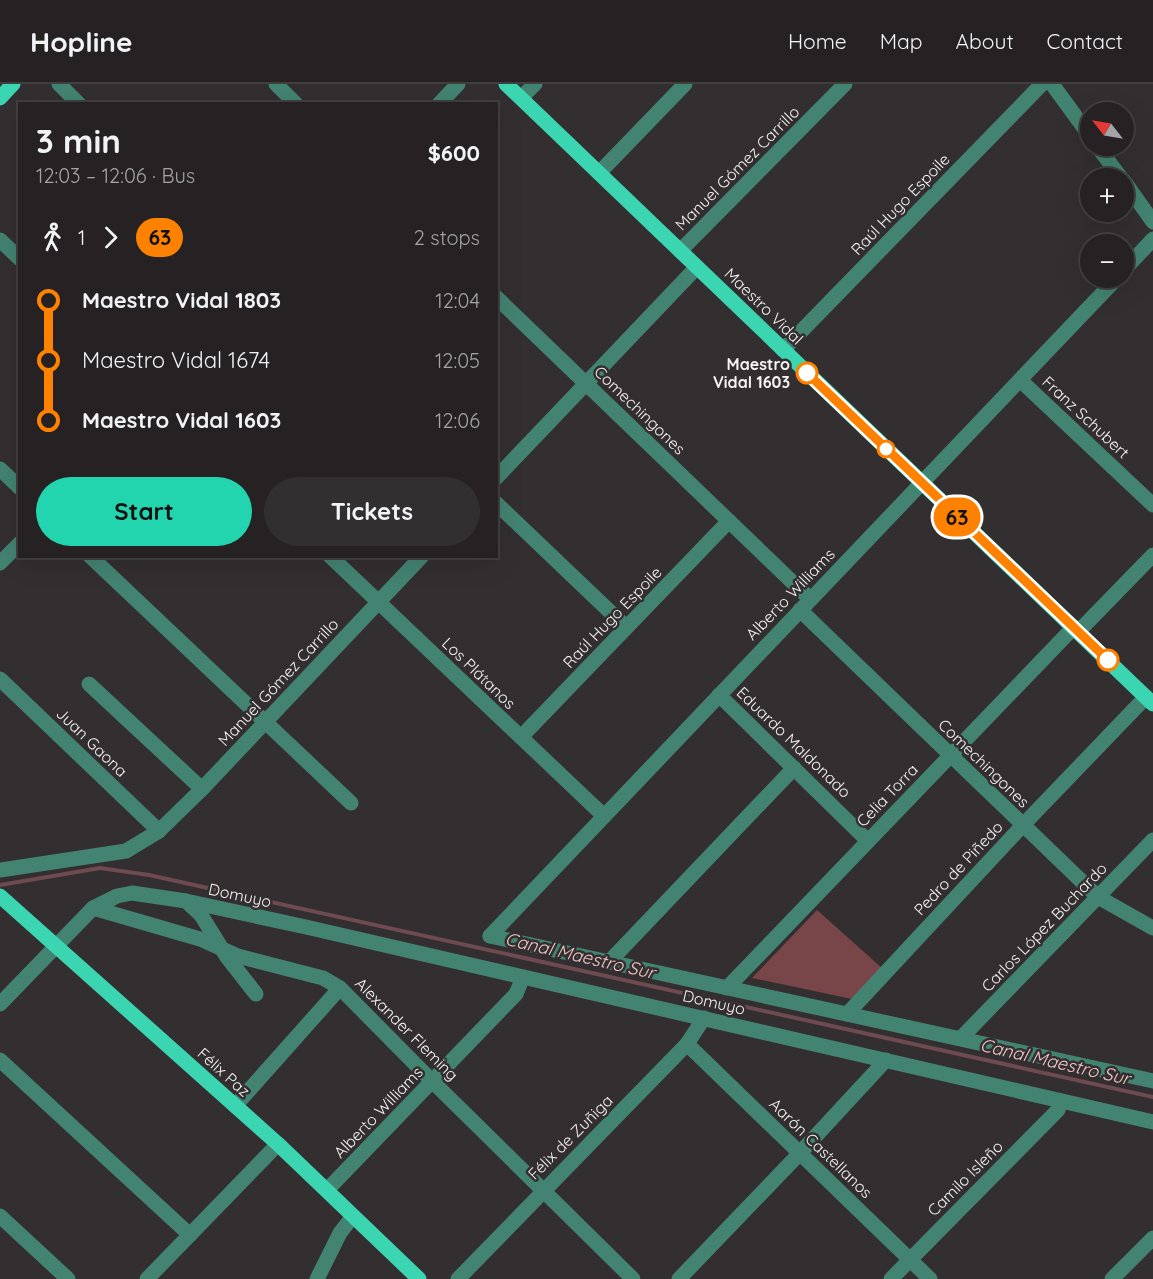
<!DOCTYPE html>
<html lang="en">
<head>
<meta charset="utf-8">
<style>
  :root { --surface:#262223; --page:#322f30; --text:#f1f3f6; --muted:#a4a4a6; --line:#423f41; --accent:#22d5af }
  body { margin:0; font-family:Quicksand,sans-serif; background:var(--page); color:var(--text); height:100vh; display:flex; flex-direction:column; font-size:22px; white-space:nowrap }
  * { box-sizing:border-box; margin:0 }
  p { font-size:20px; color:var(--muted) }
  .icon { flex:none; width:33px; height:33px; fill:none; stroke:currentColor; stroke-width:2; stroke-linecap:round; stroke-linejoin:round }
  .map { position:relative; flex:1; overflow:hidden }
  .sheet { position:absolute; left:18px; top:18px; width:480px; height:456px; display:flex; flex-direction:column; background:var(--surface); border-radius:0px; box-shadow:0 6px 24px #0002,0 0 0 2px var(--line) }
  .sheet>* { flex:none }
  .badge { padding:0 12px; border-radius:20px; font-size:21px; line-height:39px }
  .needle { width:39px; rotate:301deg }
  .controls { position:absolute; left:1080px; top:18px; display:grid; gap:12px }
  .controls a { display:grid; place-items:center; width:54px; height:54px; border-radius:50%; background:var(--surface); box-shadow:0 6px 24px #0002,0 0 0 2px var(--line); font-size:30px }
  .map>.badge { position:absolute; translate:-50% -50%; box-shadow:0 0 0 3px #fff }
  .legs { display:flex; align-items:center; gap:9px; height:66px; padding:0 18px; font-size:20px }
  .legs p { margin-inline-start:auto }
  .headline { display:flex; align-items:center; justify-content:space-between; height:102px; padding:0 18px }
  h1 { font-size:33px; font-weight:800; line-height:45px }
  .cta { display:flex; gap:12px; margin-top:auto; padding:12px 18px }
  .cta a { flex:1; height:69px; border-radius:36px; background:var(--accent); color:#111; font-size:24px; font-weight:800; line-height:69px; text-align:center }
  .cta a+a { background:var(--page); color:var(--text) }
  ul { padding:0 18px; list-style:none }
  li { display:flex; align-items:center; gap:21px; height:60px; font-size:22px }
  li i { display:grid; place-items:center; width:9px; height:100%; margin:0 8px; background:currentColor }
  li i::after { content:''; width:15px; height:15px; margin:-8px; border:4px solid; border-radius:50%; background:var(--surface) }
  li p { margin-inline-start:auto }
  li:first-child i { background:linear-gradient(#0000 50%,currentColor 0) }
  li:last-child i { background:linear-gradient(currentColor 50%,#0000 0) }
  header { display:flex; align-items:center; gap:36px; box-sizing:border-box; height:84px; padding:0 30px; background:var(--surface); border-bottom:2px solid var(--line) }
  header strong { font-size:28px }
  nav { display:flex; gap:33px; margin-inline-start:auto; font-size:21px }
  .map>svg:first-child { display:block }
  .green { fill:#784549 }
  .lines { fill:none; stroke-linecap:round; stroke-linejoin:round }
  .stream { stroke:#6e4a51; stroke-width:4 }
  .minor { stroke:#438371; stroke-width:15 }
  .major { stroke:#3bd5b2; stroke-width:15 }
  .line-1-casing { stroke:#fff; stroke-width:14 }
  .line-1 { stroke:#ff8100; stroke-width:9 }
  .stop-1-dot { fill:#fff; stroke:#ff8100; stroke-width:3 }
  .labels { text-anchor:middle; stroke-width:5; stroke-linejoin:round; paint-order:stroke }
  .street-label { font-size:16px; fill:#f6f3f3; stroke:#332e2f }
  .stop-label { font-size:16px; font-weight:bold; fill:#f6f3f3; stroke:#332e2f; text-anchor:end }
  .water-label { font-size:18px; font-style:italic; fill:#f1c4c5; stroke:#332e2f }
</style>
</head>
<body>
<header>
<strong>Hopline</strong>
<nav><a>Home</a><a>Map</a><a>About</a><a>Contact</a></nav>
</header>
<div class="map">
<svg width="1153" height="1195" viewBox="0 0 1153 1195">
  <rect width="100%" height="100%" fill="#332e2f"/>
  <polygon class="green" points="817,826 882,884 852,915 752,894"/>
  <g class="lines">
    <polyline class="stream" points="0,801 100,784 149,791 1153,1013"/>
    <g class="minor">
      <polyline points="59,0 79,20"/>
      <polyline points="276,0 296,20"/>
      <polyline points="1052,0 1090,52"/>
      <polyline points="521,14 535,0"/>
      <polyline points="439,20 458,0"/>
      <polyline points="1097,62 1121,94"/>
      <polyline points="599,89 685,0"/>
      <polyline points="1124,97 1153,138"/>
      <polyline points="0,156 20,175"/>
      <polyline points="680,167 845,0"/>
      <polyline points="1124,186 1153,155"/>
      <polyline points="496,213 810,515"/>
      <polyline points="783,266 1042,0"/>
      <polyline points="1020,296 1153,421"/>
      <polyline points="0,385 20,404"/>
      <polyline points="496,394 697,183"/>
      <polyline points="496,419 626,543"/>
      <polyline points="90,472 351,719"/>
      <polyline points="330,472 604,732"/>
      <polyline points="0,479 20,459"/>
      <polyline points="800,526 1098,813 1153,844"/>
      <polyline points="1078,548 1153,471"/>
      <polyline points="0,595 159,747"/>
      <polyline points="89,600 202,705"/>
      <polyline points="719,611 868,757"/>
      <polyline points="521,653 729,437"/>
      <polyline points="0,786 126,767 159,747 202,705 422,472"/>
      <polyline points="186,817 201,831 227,873 256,910"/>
      <polyline points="93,824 200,855 238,872 323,894 340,904 432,997 633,1195"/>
      <polyline points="490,852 1117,194"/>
      <polyline points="490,852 1153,997"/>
      <polyline points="609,878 794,684"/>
      <polyline points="727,904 1074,543"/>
      <polyline points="0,920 93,824 117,812 132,809 186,817 306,843 1153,1038"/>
      <polyline points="847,930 1023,741 1146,613"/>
      <polyline points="961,954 1153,756"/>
      <polyline points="687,960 930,1195"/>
      <polyline points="0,976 190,1151"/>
      <polyline points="235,1022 340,904"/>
      <polyline points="327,1106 516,910 523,893"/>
      <polyline points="0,1132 68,1195"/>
      <polyline points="147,1195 278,1060"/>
      <polyline points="317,1195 340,1149 353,1132"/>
      <polyline points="458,1195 687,960 704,934"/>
      <polyline points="679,1195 800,1069 886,976"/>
      <polyline points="891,1195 1058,1026 1061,1017"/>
      <polyline points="1112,1195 1153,1154"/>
    </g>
    <g class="major">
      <polyline points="506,0 1153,620"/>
      <polyline points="0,14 13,0"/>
      <polyline points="0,812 278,1060 419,1195"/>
    </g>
  </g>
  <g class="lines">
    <g class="line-1-casing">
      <polyline id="line-1" points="807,289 1108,576"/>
    </g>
    <use href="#line-1" class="line-1"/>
  </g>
  <g class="stop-1-dot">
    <circle cx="807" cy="289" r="10"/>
    <circle cx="886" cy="365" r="8"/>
    <circle cx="1108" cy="576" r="10"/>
  </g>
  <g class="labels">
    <g class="street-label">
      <text transform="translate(737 84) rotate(-45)" y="6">Manuel Gómez Carrillo</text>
      <text transform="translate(900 120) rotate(-46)" y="6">Raúl Hugo Espoile</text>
      <text transform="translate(764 222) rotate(44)" y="6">Maestro Vidal</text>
      <text transform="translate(640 326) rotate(44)" y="6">Comechingones</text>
      <text transform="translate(1086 333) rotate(43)" y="6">Franz Schubert</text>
      <text transform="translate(790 510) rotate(-46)" y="6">Alberto Williams</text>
      <text transform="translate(612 533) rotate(-46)" y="6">Raúl Hugo Espoile</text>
      <text transform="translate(479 589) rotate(44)" y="6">Los Plátanos</text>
      <text transform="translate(278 598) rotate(-47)" y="6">Manuel Gómez Carrillo</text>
      <text transform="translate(92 658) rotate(44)" y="6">Juan Gaona</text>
      <text transform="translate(794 658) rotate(44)" y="6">Eduardo Maldonado</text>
      <text transform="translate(984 679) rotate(44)" y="6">Comechingones</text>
      <text transform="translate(887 711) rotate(-46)" y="6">Celia Torra</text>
      <text transform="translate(958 784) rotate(-47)" y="6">Pedro de Piñedo</text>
      <text transform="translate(240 811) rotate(12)" y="6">Domuyo</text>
      <text transform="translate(1044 843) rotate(-46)" y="6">Carlos López Buchardo</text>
      <text transform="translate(714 918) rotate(13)" y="6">Domuyo</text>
      <text transform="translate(407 945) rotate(45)" y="6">Alexander Fleming</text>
      <text transform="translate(224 988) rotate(42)" y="6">Félix Paz</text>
      <text transform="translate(378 1028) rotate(-46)" y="6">Alberto Williams</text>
      <text transform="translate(570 1053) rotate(-45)" y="6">Félix de Zuñiga</text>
      <text transform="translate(821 1064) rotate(44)" y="6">Aarón Castellanos</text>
      <text transform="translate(965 1094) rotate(-45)" y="6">Camilo Isleño</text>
    </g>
    <g class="stop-label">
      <text x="790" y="286">Maestro<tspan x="790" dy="18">Vidal 1603</tspan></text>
    </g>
    <g class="water-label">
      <text transform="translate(580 872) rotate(13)" y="6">Canal Maestro Sur</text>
      <text transform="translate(1055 978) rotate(13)" y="6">Canal Maestro Sur</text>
    </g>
  </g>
</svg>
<div class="controls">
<a><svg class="needle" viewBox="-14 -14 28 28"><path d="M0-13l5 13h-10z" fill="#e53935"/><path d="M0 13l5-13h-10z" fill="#a4a4a6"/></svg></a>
<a>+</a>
<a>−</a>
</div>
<b class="badge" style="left:957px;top:433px;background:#ff8100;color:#111">63</b>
<section class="sheet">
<div class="headline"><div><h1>3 min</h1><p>12:03 – 12:06 · Bus</p></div><b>$600</b></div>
<div class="legs"><svg class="icon" aria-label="walk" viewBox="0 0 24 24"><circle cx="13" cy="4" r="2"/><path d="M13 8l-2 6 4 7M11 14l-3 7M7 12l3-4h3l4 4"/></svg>1<svg class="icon" aria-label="forward" viewBox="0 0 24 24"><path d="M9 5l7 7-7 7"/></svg><b class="badge" style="background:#ff8100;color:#111">63</b><p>2 stops</p></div>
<ul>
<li><i style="color:#ff8100"></i><b>Maestro Vidal 1803</b><p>12:04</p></li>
<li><i style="color:#ff8100"></i><span>Maestro Vidal 1674</span><p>12:05</p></li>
<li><i style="color:#ff8100"></i><b>Maestro Vidal 1603</b><p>12:06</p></li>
</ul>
<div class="cta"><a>Start</a><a>Tickets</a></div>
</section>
</div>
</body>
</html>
